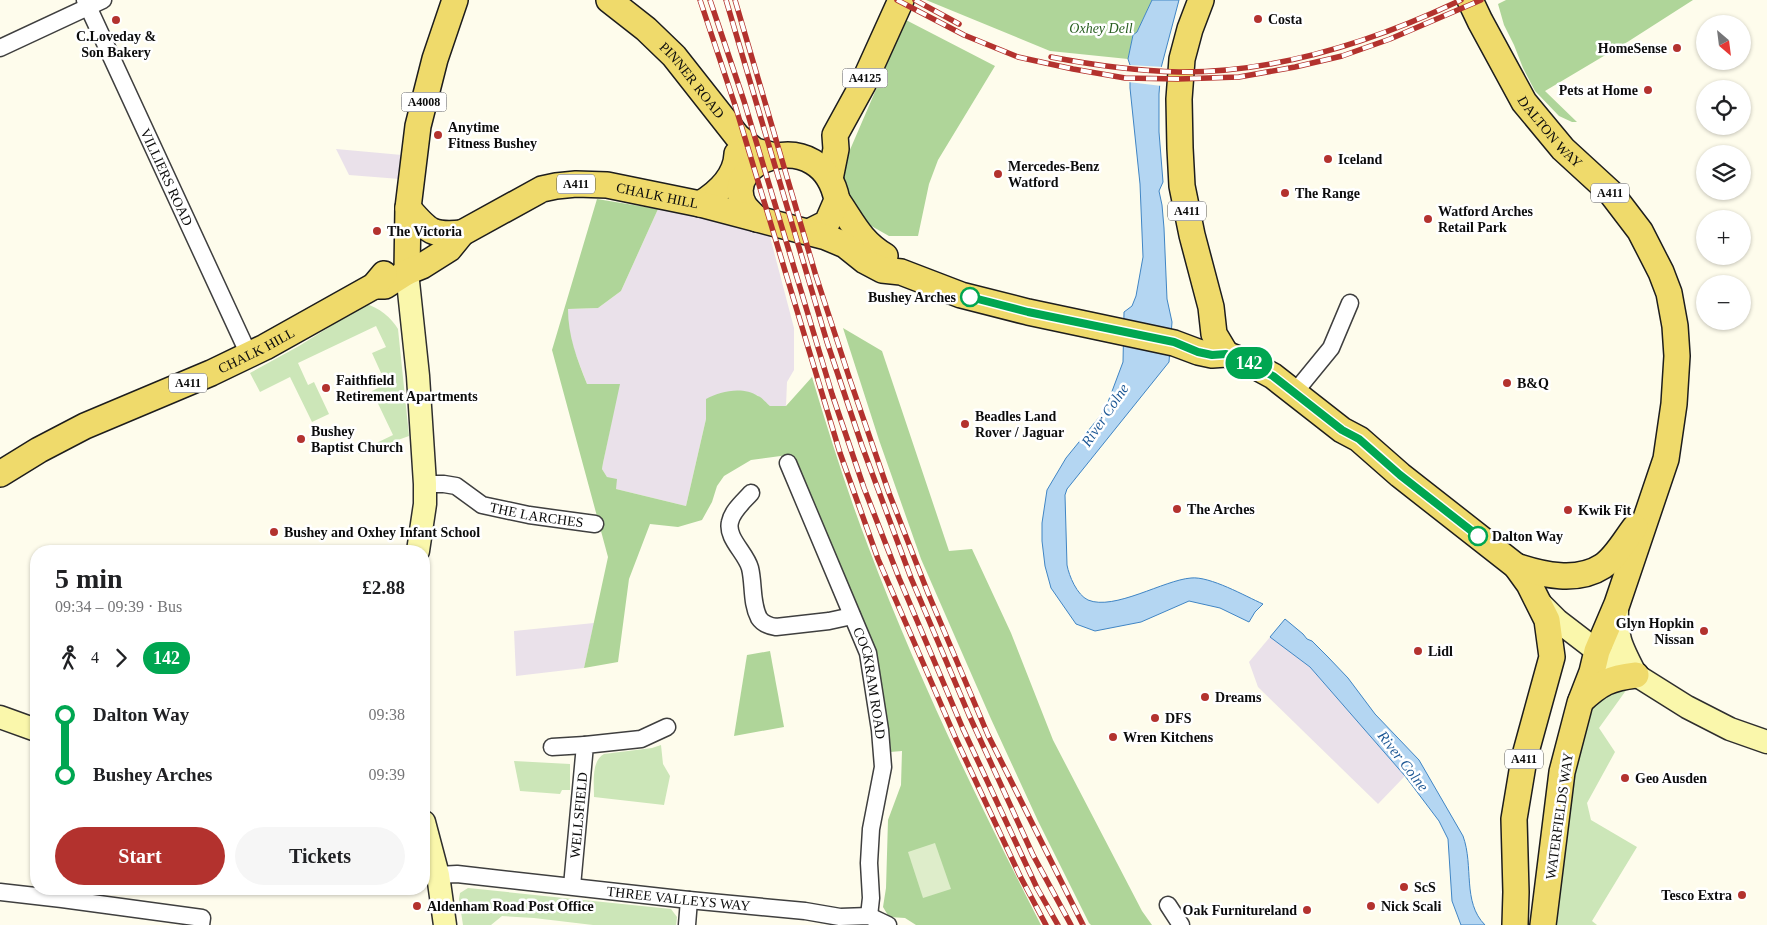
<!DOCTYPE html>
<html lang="en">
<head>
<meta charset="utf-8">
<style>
  :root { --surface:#fff; --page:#f6f6f6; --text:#202124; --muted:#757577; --accent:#b3322e }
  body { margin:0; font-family:Georgia,serif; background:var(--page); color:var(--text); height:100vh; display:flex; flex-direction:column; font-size:19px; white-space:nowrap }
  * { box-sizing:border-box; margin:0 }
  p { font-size:16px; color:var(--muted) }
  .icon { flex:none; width:28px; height:28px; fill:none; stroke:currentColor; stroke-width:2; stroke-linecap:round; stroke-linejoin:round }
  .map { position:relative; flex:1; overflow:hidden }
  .panel { position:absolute; left:30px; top:545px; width:400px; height:350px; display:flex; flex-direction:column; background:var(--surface); border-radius:20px; box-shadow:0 1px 4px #0004 }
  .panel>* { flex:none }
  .badge { padding:0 10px; border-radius:16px; font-size:18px; line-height:32px }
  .needle { width:32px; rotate:152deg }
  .controls { position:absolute; left:1696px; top:15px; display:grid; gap:10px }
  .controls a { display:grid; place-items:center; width:55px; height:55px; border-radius:50%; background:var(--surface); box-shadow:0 1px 4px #0004; font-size:25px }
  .map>.badge { position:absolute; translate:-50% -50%; box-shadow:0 0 0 2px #fff }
  .legs { display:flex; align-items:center; gap:8px; height:55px; padding:0 25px; font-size:16px }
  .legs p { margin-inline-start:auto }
  .head { display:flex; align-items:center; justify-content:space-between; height:85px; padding:0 25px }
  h1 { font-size:28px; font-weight:600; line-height:38px }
  .button { display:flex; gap:10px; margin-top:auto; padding:10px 25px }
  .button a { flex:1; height:58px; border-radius:30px; background:var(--accent); color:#fff; font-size:20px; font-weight:600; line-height:58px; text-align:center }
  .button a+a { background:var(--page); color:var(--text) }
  ul { padding:0 25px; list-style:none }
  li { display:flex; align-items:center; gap:18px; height:60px; font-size:19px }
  li i { display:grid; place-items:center; width:8px; height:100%; margin:0 6px; background:currentColor }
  li i::after { content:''; width:12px; height:12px; margin:-6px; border:4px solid; border-radius:50%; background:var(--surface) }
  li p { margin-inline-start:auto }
  li:first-child i { background:linear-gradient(#0000 50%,currentColor 0) }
  li:last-child i { background:linear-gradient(currentColor 50%,#0000 0) }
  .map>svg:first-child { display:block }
  .industrial { fill:#eae1ea }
  .green { fill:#cce6b8 }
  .forest { fill:#afd599 }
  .pitch { fill:#deedca }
  .water { fill:#b4d6f2; stroke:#4085c4 }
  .pier { fill:#fefcec }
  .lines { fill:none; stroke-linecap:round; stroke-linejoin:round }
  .street-casing { stroke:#3f3f3f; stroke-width:19 }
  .secondary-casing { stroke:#2e2e2e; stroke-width:25 }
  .primary-casing { stroke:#1d1d1d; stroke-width:28 }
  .street { stroke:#fff; stroke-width:16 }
  .secondary { stroke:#faf7ab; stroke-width:22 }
  .primary { stroke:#efda6b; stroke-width:25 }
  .rail-casing { stroke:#b3322e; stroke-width:5.5 }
  .rail { stroke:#fff; stroke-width:4; stroke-dasharray:11; stroke-linecap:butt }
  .line-1-casing { stroke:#fff; stroke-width:11 }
  .line-1 { stroke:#00a651; stroke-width:8 }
  .poi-dot { fill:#b3322e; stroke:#fff; stroke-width:2 }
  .stop-1-dot { fill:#fff; stroke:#00a651; stroke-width:2.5 }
  .labels { text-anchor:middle; stroke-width:5; stroke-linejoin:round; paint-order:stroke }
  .shield { fill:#fff; stroke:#555; stroke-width:1 }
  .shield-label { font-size:12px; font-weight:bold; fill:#0c0c0c }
  .poi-label { font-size:14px; font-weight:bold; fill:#0c0c0c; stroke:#fff; text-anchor:start }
  .park-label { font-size:14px; font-style:italic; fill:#295f21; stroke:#fff }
  .street-label { font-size:14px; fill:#0c0c0c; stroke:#fff }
  .stop-label { font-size:14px; font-weight:bold; fill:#0c0c0c; stroke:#fff; text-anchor:end }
  .water-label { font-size:15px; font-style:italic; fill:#1e5895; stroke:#fff }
</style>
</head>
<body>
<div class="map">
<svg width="1767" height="925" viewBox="0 0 1767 925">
  <rect width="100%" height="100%" fill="#fefcec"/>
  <g class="industrial">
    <polygon points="336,149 402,155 400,179 349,175"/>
    <polygon points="658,209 768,229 794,328 794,370 787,382 786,406 770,406 757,395 706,399 706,419 686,506 616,489 607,477 602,469 603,463 619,384 587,384 574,350 568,326 568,309 598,308 621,291"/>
    <polygon points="594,623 584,668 516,676 514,631"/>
    <polygon points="1270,637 1310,667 1405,776 1378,804 1258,687 1249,662"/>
  </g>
  <g class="green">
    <path d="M366,304C378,307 392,318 398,329L409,436L359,454L358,452L362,450L393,435L372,391L386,384L372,353L386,347L376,326L298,363L308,385L314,382L329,414L312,422L290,377L260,392L250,373L299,346Z"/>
    <polygon points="1627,689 1599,728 1615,752 1587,803 1591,820 1637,847 1592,921 1597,925 1556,925 1566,809 1585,710 1605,692"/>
    <path d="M661,745L663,764L670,776L664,805L594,797C594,783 591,761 604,754L652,748Z"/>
    <polygon points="514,761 570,764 570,790 562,790 560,794 520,791"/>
    <polygon points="468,888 671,909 677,917 676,925 593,925 534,918 502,916 491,925 463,925 459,899 460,893"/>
  </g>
  <g class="forest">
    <polygon points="926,0 1152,0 1137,32 1133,35 1128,59 1050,51"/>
    <polygon points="1506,0 1693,0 1629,41 1545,91 1577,122 1572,122 1559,116 1535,91 1523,68 1514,45 1504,25 1498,4"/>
    <polygon points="906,20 995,66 938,160 929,184 918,236 889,236 866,223 852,203 845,186 841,174 843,166"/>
    <path d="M597,199L658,209L621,291L598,308L568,309C568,336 577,359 587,384H620L603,463L602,469L607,477L617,479L616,489L686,506L706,419V399C720,391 743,386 758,396C763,398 766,403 770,406H786L812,377C829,434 847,491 868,546C917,676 978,802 1041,925H916L905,918L889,917L883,907L886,888L888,820L901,785L902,751L890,752L850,592L811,497L788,455L751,460L724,476L717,486L712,502L702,520L678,527L650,524L629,579L618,662L584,668L608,557L552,350Z"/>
    <polygon points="843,328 882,351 949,551 972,549 1011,633 1053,740 1142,911 1152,925 1091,925 1089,923 1038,821 991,719 921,559 879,440"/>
    <polygon points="770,651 784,727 734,736 747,655"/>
  </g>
  <polygon class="pitch" points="935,843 951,889 923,898 908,852"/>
  <g class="water">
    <path d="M1152,0H1179L1161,68L1159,94V132L1163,182L1159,191L1162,205L1164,228L1167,299L1172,322L1169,362L1067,489L1065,495L1067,565C1069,576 1077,595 1088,600C1114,611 1164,580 1191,578C1210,576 1245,596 1263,604L1255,612L1249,622L1220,608L1189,601L1141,622L1095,631L1076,624L1051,588L1045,566L1042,541V523L1047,490L1066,458L1105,410L1123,362L1124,312L1132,306L1136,296L1143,257L1140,184L1130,88V65L1128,59L1133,35L1137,32Z"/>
    <path d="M1285,619L1303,634L1307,639L1312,641L1328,657L1348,678L1375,714L1419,760L1463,836C1474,866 1462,902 1485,925H1461L1452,901L1448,839L1439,821L1405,776L1310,667L1270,637Z"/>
  </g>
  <polygon class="pier" points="1128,65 1164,67 1162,86 1128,82"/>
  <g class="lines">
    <g class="street-casing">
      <g id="street">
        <path id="s1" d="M85,0L249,355"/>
        <polyline points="0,48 103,0"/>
        <polyline points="1295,392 1331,348 1350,303"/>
        <path id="s2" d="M788,463L868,653L880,730L883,767L871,829L869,863L871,898L869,916"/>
        <path id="s3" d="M425,484H444L456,486L482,505L529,515L595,524"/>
        <path d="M751,493C744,501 732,511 730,522C726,538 746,553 750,568C754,584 751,603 759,618C763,624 769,626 776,627L829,621L852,616"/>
        <polyline points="552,747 585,745"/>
        <path id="s4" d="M438,875L457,874L689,900L805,911L840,917L869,916L888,925"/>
        <path id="s5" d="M572,886L585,745L641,739L667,727"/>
        <polyline points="0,892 62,899 202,918 201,925"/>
        <polyline points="1168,905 1181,925"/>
        <polyline points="687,925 689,900"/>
      </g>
    </g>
    <g class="secondary-casing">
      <g id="secondary">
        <polyline points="407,272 418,376 425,484 425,504 418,551"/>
        <polyline points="1539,602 1558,621 1614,664 1636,675 1687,707 1730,729 1767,742"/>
        <path d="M1617,605C1616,638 1621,646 1636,675"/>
        <polyline points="0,717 36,730"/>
        <polyline points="424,822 438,875 445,925"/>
      </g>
    </g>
    <g class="primary-casing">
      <g id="primary">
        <path id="s6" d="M609,0L646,29L674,56L737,136L755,151L775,156"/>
        <polyline points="1201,0 1190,29 1182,59 1179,99 1180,148 1182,186 1192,235 1211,307 1214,334 1226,354"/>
        <path id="s7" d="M1470,0L1480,21L1524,102L1563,149L1611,193L1640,231L1661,272L1669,293L1675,326L1677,356L1674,404L1666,459L1617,604L1597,651L1592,672L1580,703L1562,772L1543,925"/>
        <polyline points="830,179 836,149 835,135 863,84 901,0"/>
        <path d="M837,200C853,223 860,241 885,256"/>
        <path d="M700,204C718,193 736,177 737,154"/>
        <path d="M408,208C428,231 431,236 462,233"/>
        <path d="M757,219C753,215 747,210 744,205C719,159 822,123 837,200L827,223L809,232"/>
        <polyline points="407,272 408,208 418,126 435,59 455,0"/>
        <path id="s8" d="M374,286H385L407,272L422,266L449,249L462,233L542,189L556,186L576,184L607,185L700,204L826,237L845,245L865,261L882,270L901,272L961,295L1028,312L1174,343L1198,352L1212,355L1226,354L1251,364L1273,376L1342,430L1359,439L1400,475L1516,566L1529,584L1547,620L1552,657L1524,759L1514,819L1516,892L1515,925"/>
        <path id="s9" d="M0,474L39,450L85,426L211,373L265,347L374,286L384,274"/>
        <path d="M1516,566C1543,575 1577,583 1603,566C1616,557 1625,540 1635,527"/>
        <path d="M1581,701C1600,683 1610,678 1636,675"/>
      </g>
    </g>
    <use href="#street" class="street"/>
    <use href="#secondary" class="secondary"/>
    <use href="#primary" class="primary"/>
    <g class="rail-casing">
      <g id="rail">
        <polyline points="700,0 735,105 840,453 878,559 956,739 1020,876 1046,925"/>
        <polyline points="710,0 744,101 832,394 864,488 899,578 963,729 1037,888 1058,925"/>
        <polyline points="726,0 827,342 862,446 911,578 969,715 1033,855 1071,925"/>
        <polyline points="735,0 816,276 850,380 889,493 928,593 988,735 1083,925"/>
        <polyline points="897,0 964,35 1018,57 1073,69 1125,78 1178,79 1239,77 1295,67 1342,56 1390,39 1481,0"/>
        <polyline points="915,0 959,24"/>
        <path d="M1051,57C1093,65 1136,71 1179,72C1275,73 1375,41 1461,0"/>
      </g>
    </g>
    <use href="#rail" class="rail"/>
  </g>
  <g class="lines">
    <g class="line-1-casing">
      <polyline id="line-1" points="970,297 1028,312 1174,342 1198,352 1212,355 1226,354 1250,364 1273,376 1342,430 1359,439 1400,475 1478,536"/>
    </g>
    <use href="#line-1" class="line-1"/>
  </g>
  <g class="poi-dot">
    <circle cx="1258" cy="19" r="5"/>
    <circle cx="116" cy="20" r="5"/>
    <circle cx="1677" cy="48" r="5"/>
    <circle cx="1648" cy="90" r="5"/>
    <circle cx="438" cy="135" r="5"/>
    <circle cx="1328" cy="159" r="5"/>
    <circle cx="998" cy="174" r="5"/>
    <circle cx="1285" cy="193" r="5"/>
    <circle cx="1428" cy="219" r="5"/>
    <circle cx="377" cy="231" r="5"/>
    <circle cx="1507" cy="383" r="5"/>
    <circle cx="326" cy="388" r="5"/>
    <circle cx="965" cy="424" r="5"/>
    <circle cx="301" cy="439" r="5"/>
    <circle cx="1177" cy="509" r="5"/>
    <circle cx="1568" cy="510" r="5"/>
    <circle cx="274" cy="532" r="5"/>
    <circle cx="1704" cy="631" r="5"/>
    <circle cx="1418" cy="651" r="5"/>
    <circle cx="1205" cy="697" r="5"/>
    <circle cx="1155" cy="718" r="5"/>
    <circle cx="1113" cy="737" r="5"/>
    <circle cx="1625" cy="778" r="5"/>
    <circle cx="1404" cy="887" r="5"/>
    <circle cx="1742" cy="895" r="5"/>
    <circle cx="417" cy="906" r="5"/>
    <circle cx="1371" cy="906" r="5"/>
    <circle cx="1307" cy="910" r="5"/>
  </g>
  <g class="stop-1-dot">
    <circle cx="970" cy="297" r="9"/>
    <circle cx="1478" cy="536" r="9"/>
  </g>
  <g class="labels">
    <g class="shield">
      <rect x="842.5" y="68.5" width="45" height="19" rx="4"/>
      <rect x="401.5" y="92.5" width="45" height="19" rx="4"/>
      <rect x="557" y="174.5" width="38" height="19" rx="4"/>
      <rect x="1591" y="183.5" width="38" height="19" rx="4"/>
      <rect x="1168" y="201.5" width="38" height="19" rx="4"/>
      <rect x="169" y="373.5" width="38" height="19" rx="4"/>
      <rect x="1505" y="749.5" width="38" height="19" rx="4"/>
    </g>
    <g class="shield-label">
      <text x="865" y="82">A4125</text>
      <text x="424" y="106">A4008</text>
      <text x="576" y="188">A411</text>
      <text x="1610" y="197">A411</text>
      <text x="1187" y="215">A411</text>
      <text x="188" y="387">A411</text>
      <text x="1524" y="763">A411</text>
    </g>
    <g class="poi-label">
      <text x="1268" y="24">Costa</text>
      <text x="116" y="41" text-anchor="middle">C.Loveday &amp;<tspan x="116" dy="16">Son Bakery</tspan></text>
      <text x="1667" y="53" text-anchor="end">HomeSense</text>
      <text x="1638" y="95" text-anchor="end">Pets at Home</text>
      <text x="448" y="132">Anytime<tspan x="448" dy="16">Fitness Bushey</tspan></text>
      <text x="1338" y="164">Iceland</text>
      <text x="1008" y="171">Mercedes-Benz<tspan x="1008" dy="16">Watford</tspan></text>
      <text x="1295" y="198">The Range</text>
      <text x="1438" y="216">Watford Arches<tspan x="1438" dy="16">Retail Park</tspan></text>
      <text x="387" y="236">The Victoria</text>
      <text x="336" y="385">Faithfield<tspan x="336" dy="16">Retirement Apartments</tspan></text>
      <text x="1517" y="388">B&amp;Q</text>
      <text x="975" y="421">Beadles Land<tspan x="975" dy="16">Rover / Jaguar</tspan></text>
      <text x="311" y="436">Bushey<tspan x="311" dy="16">Baptist Church</tspan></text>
      <text x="1187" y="514">The Arches</text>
      <text x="1578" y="515">Kwik Fit</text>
      <text x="284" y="537">Bushey and Oxhey Infant School</text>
      <text x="1694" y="628" text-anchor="end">Glyn Hopkin<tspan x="1694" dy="16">Nissan</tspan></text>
      <text x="1428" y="656">Lidl</text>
      <text x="1215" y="702">Dreams</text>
      <text x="1165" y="723">DFS</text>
      <text x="1123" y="742">Wren Kitchens</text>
      <text x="1635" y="783">Geo Ausden</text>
      <text x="1414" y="892">ScS</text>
      <text x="1732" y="900" text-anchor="end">Tesco Extra</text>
      <text x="427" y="911">Aldenham Road Post Office</text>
      <text x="1381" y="911">Nick Scali</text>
      <text x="1297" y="915" text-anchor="end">Oak Furnitureland</text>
    </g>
    <g class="park-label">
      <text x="1101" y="33">Oxhey Dell</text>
    </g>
    <g class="street-label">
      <text dy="5" stroke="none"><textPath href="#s6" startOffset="116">PINNER ROAD</textPath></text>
      <text dy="5" stroke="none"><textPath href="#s7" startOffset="155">DALTON WAY</textPath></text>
      <text dy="5" stroke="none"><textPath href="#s1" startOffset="195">VILLIERS ROAD</textPath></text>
      <text dy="5" stroke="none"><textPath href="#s8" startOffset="314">CHALK HILL</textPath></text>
      <text dy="5" stroke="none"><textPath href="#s9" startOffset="285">CHALK HILL</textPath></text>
      <text dy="5" stroke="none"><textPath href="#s3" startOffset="119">THE LARCHES</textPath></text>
      <text dy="5" stroke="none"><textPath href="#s2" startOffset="236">COCKRAM ROAD</textPath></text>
      <text dy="5" stroke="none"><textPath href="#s5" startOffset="71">WELLSFIELD</textPath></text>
      <text transform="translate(1559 816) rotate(-82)" y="5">WATERFIELDS WAY</text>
      <text dy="5" stroke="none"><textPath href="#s4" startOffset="242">THREE VALLEYS WAY</textPath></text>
    </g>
    <g class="stop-label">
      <text x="956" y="302">Bushey Arches</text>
      <text x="1492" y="541" text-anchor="start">Dalton Way</text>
    </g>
    <g class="water-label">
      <text transform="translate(1105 415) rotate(-56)" y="5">River Colne</text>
      <text transform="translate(1403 761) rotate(52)" y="5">River Colne</text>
    </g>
  </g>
</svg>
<div class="controls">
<a><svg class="needle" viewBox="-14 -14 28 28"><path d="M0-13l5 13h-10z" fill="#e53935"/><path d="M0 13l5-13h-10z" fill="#757577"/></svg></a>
<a><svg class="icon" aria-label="locate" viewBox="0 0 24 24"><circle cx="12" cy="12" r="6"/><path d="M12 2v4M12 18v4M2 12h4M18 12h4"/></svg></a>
<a><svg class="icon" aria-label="layers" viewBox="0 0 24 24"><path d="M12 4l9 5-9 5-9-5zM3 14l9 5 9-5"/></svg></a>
<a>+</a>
<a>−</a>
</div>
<b class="badge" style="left:1249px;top:363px;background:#00a651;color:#fff">142</b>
<section class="panel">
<div class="head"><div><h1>5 min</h1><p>09:34 – 09:39 · Bus</p></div><b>£2.88</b></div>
<div class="legs"><svg class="icon" aria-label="walk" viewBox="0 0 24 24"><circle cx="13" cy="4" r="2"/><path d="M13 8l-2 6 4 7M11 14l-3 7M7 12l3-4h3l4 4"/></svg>4<svg class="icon" aria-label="forward" viewBox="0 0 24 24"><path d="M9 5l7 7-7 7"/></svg><b class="badge" style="background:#00a651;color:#fff">142</b></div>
<ul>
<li><i style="color:#00a651"></i><b>Dalton Way</b><p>09:38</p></li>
<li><i style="color:#00a651"></i><b>Bushey Arches</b><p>09:39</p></li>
</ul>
<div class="button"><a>Start</a><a>Tickets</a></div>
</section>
</div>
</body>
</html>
